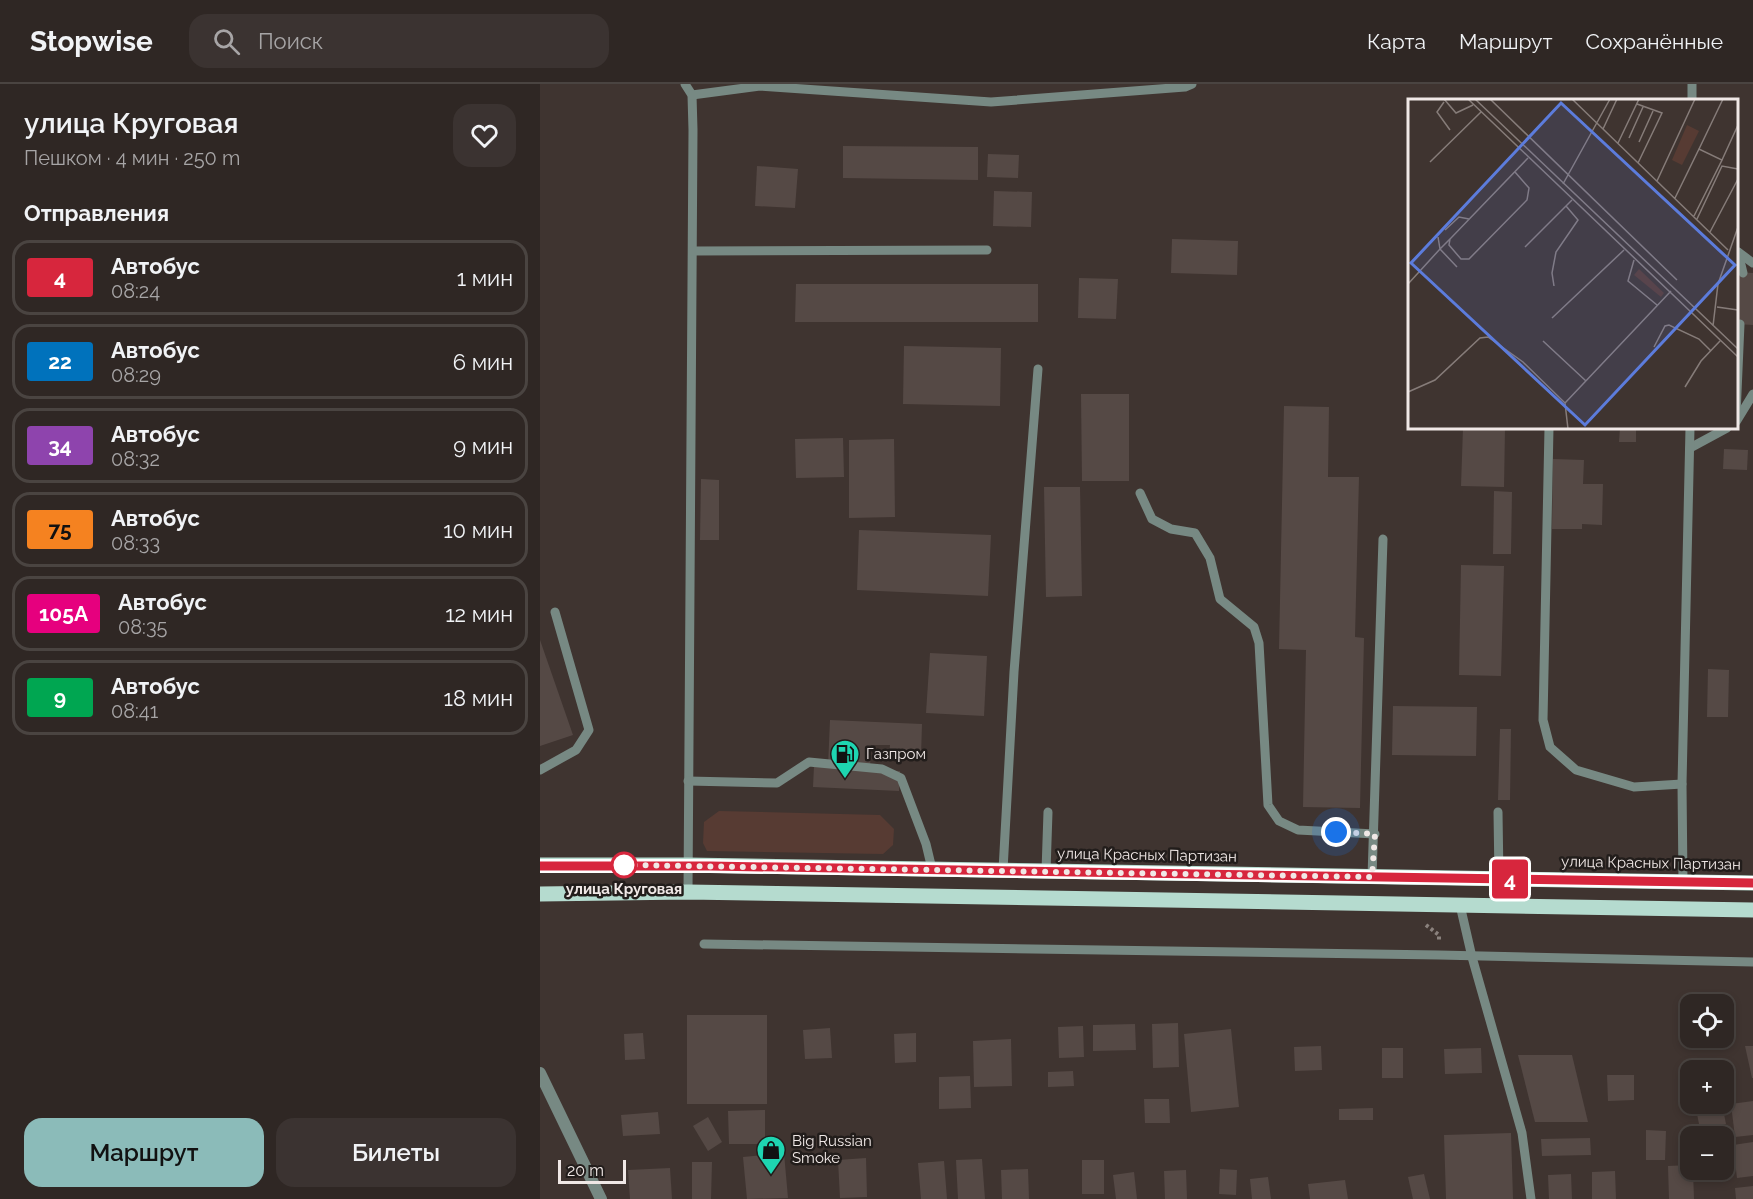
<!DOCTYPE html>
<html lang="ru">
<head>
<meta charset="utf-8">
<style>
  :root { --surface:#2f2724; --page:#3b3331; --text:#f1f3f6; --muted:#a7a5a6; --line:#4a4441; --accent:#8bbbb9 }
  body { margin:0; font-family:Raleway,sans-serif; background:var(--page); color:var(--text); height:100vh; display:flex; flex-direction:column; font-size:22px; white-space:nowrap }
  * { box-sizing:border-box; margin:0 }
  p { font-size:20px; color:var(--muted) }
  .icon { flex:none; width:33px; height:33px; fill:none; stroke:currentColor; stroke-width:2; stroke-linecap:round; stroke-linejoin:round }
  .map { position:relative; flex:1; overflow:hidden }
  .panel { display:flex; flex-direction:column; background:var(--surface); width:540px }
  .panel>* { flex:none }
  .badge { padding:0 12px; border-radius:4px; font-size:21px; line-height:39px }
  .controls { position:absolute; left:1140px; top:910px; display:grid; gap:12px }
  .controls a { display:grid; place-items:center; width:54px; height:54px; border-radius:12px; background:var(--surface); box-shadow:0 3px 9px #0003,0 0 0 2px var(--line); font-size:30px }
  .scale { position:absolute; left:18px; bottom:15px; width:68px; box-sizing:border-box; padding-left:6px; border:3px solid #f0e8e6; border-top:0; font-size:16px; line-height:21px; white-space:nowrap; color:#f0e8e6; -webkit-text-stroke:4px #221d1b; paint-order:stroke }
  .you { position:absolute; width:30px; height:30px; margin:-15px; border:4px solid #fff; border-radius:50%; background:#1a73e8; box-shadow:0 0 0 9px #1a73e833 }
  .map>.badge { position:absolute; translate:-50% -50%; box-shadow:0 0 0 3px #fff }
  h2 { padding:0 24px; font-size:22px; line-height:54px }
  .round { display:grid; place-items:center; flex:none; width:63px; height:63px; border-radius:18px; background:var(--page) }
  .summary { display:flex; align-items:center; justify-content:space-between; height:102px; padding:0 24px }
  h1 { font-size:28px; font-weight:600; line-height:45px }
  .action { display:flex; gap:12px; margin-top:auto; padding:12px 24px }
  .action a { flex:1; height:69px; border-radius:18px; background:var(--accent); color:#111; font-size:24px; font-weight:600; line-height:69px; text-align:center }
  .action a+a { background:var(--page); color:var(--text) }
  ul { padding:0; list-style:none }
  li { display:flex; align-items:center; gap:18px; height:75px; margin:0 12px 9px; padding:0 12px; border:3px solid var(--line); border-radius:18px }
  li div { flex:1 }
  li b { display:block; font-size:22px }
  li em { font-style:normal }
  li .badge { min-width:66px; font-weight:700; text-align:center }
  header { display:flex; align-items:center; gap:36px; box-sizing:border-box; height:84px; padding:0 30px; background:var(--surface); border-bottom:2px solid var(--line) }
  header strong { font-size:28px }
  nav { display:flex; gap:33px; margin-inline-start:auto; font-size:21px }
  .search { width:420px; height:54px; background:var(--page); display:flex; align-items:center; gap:15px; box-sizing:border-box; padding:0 21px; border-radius:18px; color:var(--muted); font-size:22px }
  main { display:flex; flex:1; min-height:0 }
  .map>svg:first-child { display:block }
  .green { fill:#573b33 }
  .building { fill:#554945 }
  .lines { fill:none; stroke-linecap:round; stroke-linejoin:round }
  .path { stroke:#8a817d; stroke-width:4; stroke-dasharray:3 3; stroke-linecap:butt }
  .service { stroke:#778983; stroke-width:9 }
  .minor { stroke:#778983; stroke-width:12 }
  .primary { stroke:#b5dbcf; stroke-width:15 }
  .line-casing { stroke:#fff; stroke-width:14 }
  .line { stroke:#d7263d; stroke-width:9 }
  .walk { stroke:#f0e8e6; stroke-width:6; stroke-dasharray:0 10.8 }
  .stop-dot { fill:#fff; stroke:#d7263d; stroke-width:3 }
  .labels { text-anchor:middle; stroke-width:5; stroke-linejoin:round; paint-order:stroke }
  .poi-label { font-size:15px; fill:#f0e8e6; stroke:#221d1b; text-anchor:start }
  .street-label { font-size:15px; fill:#f0e8e6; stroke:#221d1b }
  .stop-label { font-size:15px; font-weight:bold; fill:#f0e8e6; stroke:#221d1b }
  .inset-road { fill:none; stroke:#867c79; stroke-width:1.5 }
  .view { fill:#5c7cdc; fill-opacity:0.15; stroke:#5c7cdc; stroke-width:3 }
  .inset-edge { fill:none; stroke:#f0e8e6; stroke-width:3 }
</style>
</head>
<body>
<header>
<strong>Stopwise</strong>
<div class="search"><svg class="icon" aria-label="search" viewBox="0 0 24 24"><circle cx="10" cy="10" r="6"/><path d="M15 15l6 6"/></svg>Поиск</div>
<nav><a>Карта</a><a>Маршрут</a><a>Сохранённые</a></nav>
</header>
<main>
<section class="panel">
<div class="summary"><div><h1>улица Круговая</h1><p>Пешком · 4 мин · 250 m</p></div><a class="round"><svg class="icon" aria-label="heart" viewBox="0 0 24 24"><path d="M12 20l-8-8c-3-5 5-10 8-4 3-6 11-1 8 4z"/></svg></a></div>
<h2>Отправления</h2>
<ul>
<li><span class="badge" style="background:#d7263d;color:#fff">4</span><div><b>Автобус</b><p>08:24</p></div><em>1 мин</em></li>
<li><span class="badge" style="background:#0072bc;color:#fff">22</span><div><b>Автобус</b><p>08:29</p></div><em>6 мин</em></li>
<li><span class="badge" style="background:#8e44ad;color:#fff">34</span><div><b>Автобус</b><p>08:32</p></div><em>9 мин</em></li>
<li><span class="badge" style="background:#f58220;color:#111">75</span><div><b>Автобус</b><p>08:33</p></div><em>10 мин</em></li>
<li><span class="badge" style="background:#e6007e;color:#fff">105А</span><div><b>Автобус</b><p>08:35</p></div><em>12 мин</em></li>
<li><span class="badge" style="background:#00a651;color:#fff">9</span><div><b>Автобус</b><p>08:41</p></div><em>18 мин</em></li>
</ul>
<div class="action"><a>Маршрут</a><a>Билеты</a></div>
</section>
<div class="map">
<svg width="1213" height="1115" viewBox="0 0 1213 1115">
  <rect width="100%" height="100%" fill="#3f3430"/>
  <polygon class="green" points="179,727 340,731 354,745 353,761 343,770 167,767 163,759 164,738"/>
  <g class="building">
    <polygon points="303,62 438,63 438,96 303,94"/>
    <polygon points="448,70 479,71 478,94 447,93"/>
    <polygon points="217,82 258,85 255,124 215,122"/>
    <polygon points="454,107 492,108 491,143 453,142"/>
    <polygon points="632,155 698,157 697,191 631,189"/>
    <polygon points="1196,188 1213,189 1213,241 1196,240"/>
    <polygon points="539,194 578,195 576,235 538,234"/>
    <polygon points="256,200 498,200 498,238 255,238"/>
    <polygon points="364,262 461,264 460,322 363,320"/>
    <polygon points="541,310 589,310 589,397 542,397"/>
    <polygon points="744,322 789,323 788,393 819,393 815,553 824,554 820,724 763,723 766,566 739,565"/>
    <polygon points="923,344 965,344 964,403 921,402"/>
    <polygon points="1080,344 1096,344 1096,358 1079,358"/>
    <polygon points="303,354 304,393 256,394 255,355"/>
    <polygon points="354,355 355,433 309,434 309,356"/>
    <polygon points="1184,365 1208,366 1207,386 1183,385"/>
    <polygon points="1013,375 1044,376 1043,400 1063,400 1062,441 1042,440 1042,445 1012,445"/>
    <polygon points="161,395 179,396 179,456 160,456"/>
    <polygon points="504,403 540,403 542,512 506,513"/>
    <polygon points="954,407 972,408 971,470 953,470"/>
    <polygon points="319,446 451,451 448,512 317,506"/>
    <polygon points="921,481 964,482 961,592 919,591"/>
    <polygon points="0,556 33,651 0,662"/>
    <polygon points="390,569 447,572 444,632 386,629"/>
    <polygon points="1168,585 1189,586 1188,633 1167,633"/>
    <polygon points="853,622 937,623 936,672 852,671"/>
    <polygon points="290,636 382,640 381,672 349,671 350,661 331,661 330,686 360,687 359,707 273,703 274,682 288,683"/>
    <polygon points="960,645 971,645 970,716 958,716"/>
    <rect x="147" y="931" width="80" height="89"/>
    <polygon points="638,939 639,983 613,984 612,940"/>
    <polygon points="595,940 596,966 553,967 553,941"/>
    <polygon points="543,942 544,973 519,974 518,943"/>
    <polygon points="290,944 292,974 265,975 263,946"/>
    <polygon points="691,945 699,1023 651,1028 644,950"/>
    <polygon points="103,949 105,975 85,976 84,950"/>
    <polygon points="376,949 376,978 355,979 354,950"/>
    <polygon points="471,955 472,1002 434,1003 433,957"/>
    <polygon points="781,962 782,986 755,987 754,963"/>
    <polygon points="1205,962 1213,962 1213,994 1212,994"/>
    <rect x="842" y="964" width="21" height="30"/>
    <polygon points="941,964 942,989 905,990 904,965"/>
    <polygon points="978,971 1032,971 1048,1038 995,1038"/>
    <polygon points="533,987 534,1002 508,1003 508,988"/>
    <polygon points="1067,991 1094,991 1094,1016 1068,1017"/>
    <polygon points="430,992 431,1024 399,1025 399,993"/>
    <polygon points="604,1015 629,1015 630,1039 605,1039"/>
    <polygon points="1213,1017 1213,1051 1195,1053 1191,1020"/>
    <polygon points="1155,1020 1182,1020 1186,1040 1160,1045"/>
    <polygon points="833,1024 833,1036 799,1036 799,1025"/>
    <polygon points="225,1026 225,1060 189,1060 188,1027"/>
    <polygon points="118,1028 120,1050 83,1052 81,1031"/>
    <polygon points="168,1033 182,1058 168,1067 153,1042"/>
    <polygon points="1106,1046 1126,1047 1125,1076 1106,1076"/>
    <polygon points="971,1049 973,1115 906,1115 904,1051"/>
    <polygon points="1050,1054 1051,1071 1002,1072 1001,1055"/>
    <polygon points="1213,1058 1213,1092 1197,1094 1193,1061"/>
    <polygon points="244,1069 248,1114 207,1115 203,1073"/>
    <polygon points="326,1074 327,1113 300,1114 298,1076"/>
    <polygon points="442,1075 445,1115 418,1115 416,1076"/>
    <rect x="542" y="1076" width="22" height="34"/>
    <polygon points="404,1077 407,1115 381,1115 378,1079"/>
    <polygon points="152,1078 172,1078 171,1115 152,1115"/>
    <polygon points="1150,1081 1150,1086 1153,1086 1154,1115 1129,1115 1128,1082"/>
    <polygon points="130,1084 132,1115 90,1115 88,1086"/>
    <polygon points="488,1085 489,1115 462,1115 461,1086"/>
    <polygon points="680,1085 697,1086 696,1111 679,1110"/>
    <polygon points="646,1086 647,1115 625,1115 624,1087"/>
    <polygon points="1075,1087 1076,1115 1052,1115 1052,1088"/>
    <polygon points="594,1088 597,1115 576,1115 573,1091"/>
    <polygon points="884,1090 890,1115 873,1115 868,1093"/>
    <polygon points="1031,1090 1032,1115 1009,1115 1008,1091"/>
    <polygon points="728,1093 731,1115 712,1115 710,1095"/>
    <polygon points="805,1096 808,1115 770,1115 768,1100"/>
    <polygon points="1213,1102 1213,1115 1196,1115 1195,1104"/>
  </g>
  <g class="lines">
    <polyline class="path" points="886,841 899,851 899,858"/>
    <g class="service">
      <polyline points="145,0 152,11 153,46 148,808"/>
      <polyline points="1152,0 1152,16"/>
      <polyline points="152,11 220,2 451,18 645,3 652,0"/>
      <polyline points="153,167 447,166"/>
      <polyline points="1196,167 1198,168 1203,189"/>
      <polyline points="1198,168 1213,179"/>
      <polyline points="1196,331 1200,240"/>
      <polyline points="1196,338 1213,310"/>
      <polyline points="1009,344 1003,636 1010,663 1036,686 1094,703 1142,700"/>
      <polyline points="1150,364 1187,344"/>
      <polyline points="600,409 612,435 631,445 655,449 670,474 680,515 714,543 719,559 728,721 739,737 758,746 835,750"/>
      <polyline points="0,686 36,666 49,646 15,528"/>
      <polyline points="148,697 237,699 269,678 342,685 361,694 386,760 392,785"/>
      <polyline points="958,728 959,795"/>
      <polyline points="463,786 474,588 498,285"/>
      <polyline points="506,787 508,728"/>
      <polyline points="832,793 843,455"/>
      <polyline points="1143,798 1142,700 1150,344"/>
      <polyline points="920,821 932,873 982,1049 991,1115"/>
      <polyline points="164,860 899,871 1213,878"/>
    </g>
    <polyline class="minor" points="0,989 61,1115"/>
    <g class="primary">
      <polyline points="0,781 148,781 1213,799"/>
      <polyline points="0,810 148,808 1213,826"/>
    </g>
  </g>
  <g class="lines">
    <g class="line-casing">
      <polyline id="line" points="0,782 170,782 1213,799"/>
    </g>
    <use href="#line" class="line"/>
    <polyline class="walk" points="84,781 832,793 835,750 796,748"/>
  </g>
  <defs>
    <g id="fuel-pin" transform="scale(1.5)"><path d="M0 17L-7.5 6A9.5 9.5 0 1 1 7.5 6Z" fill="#1ed5b1" stroke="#221d1b"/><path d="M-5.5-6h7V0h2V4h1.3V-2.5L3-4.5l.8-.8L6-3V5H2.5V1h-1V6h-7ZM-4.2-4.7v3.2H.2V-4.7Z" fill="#111"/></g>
    <g id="shop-pin" transform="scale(1.5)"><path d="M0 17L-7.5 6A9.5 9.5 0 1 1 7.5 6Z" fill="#1ed5b1" stroke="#221d1b"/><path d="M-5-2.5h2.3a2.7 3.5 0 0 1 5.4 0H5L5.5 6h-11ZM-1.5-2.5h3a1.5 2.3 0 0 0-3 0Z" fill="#111"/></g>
  </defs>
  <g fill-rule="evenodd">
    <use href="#fuel-pin" x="305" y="670"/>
    <use href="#shop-pin" x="231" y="1066"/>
  </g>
  <circle class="stop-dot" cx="84" cy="781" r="12"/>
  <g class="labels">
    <g class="poi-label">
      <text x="326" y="675">Газпром</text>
      <text x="252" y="1062">Big Russian<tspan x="252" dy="17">Smoke</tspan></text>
    </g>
    <g class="street-label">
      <text transform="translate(607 771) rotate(1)" y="5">улица Красных Партизан</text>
      <text transform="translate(1111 779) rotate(1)" y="5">улица Красных Партизан</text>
    </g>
    <g class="stop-label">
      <text x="84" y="810">улица Круговая</text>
    </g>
  </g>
  <g transform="translate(868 15)">
    <rect width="330" height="330" fill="#3f3430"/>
    <path d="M279,26L291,32L274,66L264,61ZM231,170L256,194L253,198L226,176Z" fill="#573b33"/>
    <path class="inset-road" d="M36,0L48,14L65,6M60,0L330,258M67,0L330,250M82,0L269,181M164,0L320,151M36,3L29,13L42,31M229,5L254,14L230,64M195,30L209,0M221,39L235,8M231,43L245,12M210,44L231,0M291,50L315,0M314,61L330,26M22,63L73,13M107,73L121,89L119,101L61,160H53L41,146L42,140L120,59M249,82L287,0M155,85L202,0M267,99L291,50L314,61L286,117M289,120L314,67L330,70M37,131L51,118L61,120M302,133L330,80M42,140L32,150L49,168M117,148L164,101M226,161L220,182L249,206M0,185L32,150L30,138M146,187L144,174L148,153L170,121L158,107M309,208L330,211M144,219L216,151M305,227L310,185L330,128M135,242L178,282M246,248L257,227L261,226L291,240L303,252M277,288L293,262L312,242M0,293L27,281L72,239L80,238L115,263L157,304M160,330L157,304L263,192"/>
    <path class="view" d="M153,4L327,166L177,326L3,164Z"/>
    <rect width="330" height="330" class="inset-edge"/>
  </g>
</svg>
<div class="controls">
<a><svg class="icon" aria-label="locate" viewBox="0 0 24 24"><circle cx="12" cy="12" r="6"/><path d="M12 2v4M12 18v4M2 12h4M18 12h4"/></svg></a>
<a>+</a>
<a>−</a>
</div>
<div class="scale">20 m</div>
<div class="you" style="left:796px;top:748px"></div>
<b class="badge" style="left:970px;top:795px;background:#d7263d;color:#fff">4</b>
</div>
</main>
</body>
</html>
